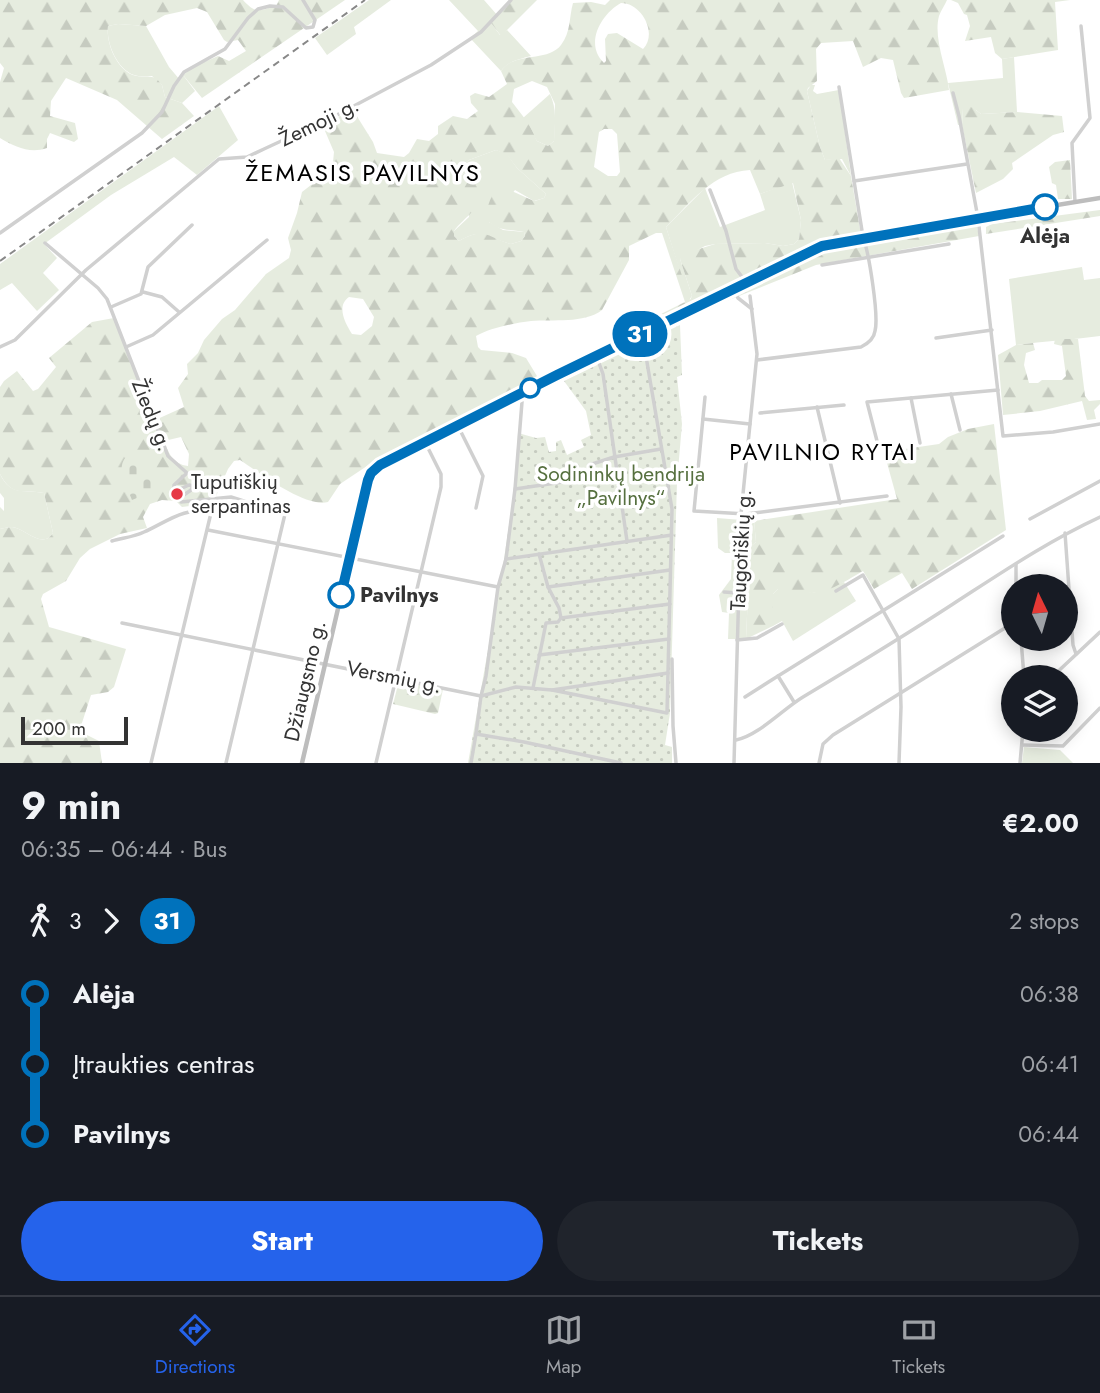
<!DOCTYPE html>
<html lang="en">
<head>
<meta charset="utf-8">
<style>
  :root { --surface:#171b24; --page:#20242c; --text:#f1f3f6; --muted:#9ea1a6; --line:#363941; --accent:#2563eb }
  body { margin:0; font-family:Jost,sans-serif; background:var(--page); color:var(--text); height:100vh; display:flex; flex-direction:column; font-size:26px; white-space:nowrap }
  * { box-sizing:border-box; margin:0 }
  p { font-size:23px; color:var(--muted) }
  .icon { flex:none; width:38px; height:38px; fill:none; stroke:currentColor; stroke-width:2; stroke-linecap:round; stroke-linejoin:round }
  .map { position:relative; height:763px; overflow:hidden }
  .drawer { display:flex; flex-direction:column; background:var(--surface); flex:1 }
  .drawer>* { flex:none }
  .badge { padding:0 14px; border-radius:23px; font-size:24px; line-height:46px }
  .needle { width:46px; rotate:355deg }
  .buttons { position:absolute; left:1001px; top:574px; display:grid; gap:14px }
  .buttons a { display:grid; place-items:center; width:77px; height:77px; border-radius:50%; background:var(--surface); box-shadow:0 4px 18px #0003; font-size:35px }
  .scale { position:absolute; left:21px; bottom:18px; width:107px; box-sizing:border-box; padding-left:7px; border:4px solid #333; border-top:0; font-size:19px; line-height:24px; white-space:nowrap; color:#333; -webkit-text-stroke:5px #fff; paint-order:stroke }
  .map>.badge { position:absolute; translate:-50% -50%; box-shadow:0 0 0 4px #fff }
  .legs { display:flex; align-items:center; gap:10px; height:77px; padding:0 21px; font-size:23px }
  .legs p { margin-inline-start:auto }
  .head { display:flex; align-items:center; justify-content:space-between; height:119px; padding:0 21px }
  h1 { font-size:38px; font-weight:700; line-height:52px }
  .action { display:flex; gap:14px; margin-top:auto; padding:14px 21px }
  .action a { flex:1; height:80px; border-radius:42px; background:var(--accent); color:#fff; font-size:28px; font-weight:700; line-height:80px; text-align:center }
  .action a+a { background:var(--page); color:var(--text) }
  ul { padding:0 21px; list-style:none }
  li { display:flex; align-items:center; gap:24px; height:70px; font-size:26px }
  li i { display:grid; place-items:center; width:10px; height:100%; margin:0 9px; background:currentColor }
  li i::after { content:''; width:18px; height:18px; margin:-9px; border:5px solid; border-radius:50%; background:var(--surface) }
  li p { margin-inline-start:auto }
  li:first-child i { background:linear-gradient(#0000 50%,currentColor 0) }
  li:last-child i { background:linear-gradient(currentColor 50%,#0000 0) }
  .dock { display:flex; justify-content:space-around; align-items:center; height:98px; border-top:2px solid var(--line); background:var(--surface); font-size:19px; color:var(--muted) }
  .dock a { display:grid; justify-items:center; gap:4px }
  .dock .on { color:var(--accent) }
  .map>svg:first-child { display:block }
  .green { fill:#e6ecdf }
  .forest { fill:url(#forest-firs); fill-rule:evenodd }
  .cemetery { fill:url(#cemetery-stones) }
  .garden { fill:url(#garden-dots) }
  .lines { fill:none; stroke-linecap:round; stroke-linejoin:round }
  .street { stroke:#d0d0d0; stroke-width:3.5 }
  .secondary { stroke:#bdbdbd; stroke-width:4.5 }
  .rail { stroke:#888; stroke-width:2; stroke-dasharray:7 5; stroke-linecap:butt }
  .line-1-casing { stroke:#fff; stroke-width:16 }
  .line-1 { stroke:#0072bc; stroke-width:10 }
  .stop-1-dot { fill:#fff; stroke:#0072bc; stroke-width:3.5 }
  .poi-dot { fill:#e63946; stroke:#fff; stroke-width:2.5 }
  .labels { text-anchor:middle; stroke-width:7; stroke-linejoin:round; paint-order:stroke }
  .street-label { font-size:21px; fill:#333; stroke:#fff }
  .stop-label { font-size:21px; font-weight:bold; fill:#333; stroke:#fff }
  .park-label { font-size:21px; fill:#56703f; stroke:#fff }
  .poi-label { font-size:21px; fill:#333; stroke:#fff; text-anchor:start }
  .neighbourhood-label { font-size:23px; letter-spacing:2px; fill:#000; stroke:#fff }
  .quarter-label { font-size:24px; letter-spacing:2px; fill:#000; stroke:#fff }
</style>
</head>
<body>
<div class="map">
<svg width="1100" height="763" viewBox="0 0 1100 763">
  <defs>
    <pattern id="forest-firs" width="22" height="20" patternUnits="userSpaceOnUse" patternTransform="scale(1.75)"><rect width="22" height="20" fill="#e6ecdf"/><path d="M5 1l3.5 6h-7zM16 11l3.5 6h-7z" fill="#c6cbc0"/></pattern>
    <pattern id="cemetery-stones" width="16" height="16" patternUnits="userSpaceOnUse" patternTransform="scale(1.75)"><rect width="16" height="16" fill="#e6ecdf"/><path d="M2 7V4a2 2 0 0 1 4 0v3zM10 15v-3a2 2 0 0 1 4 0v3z" fill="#c6cbc0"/></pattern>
    <pattern id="garden-dots" width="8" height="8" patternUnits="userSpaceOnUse" patternTransform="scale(1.75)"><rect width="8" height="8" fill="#e6ecdf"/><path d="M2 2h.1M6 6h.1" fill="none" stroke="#c6cbc0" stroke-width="1.8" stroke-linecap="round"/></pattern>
  </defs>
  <rect width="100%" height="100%" fill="#fff"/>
  <g class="green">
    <polygon points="369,0 391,0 354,27 356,34 327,55 315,38"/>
    <path d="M449,0H484L498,16L491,23L500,35L507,30L531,56C520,59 508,61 501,71L470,38L478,31Z"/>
    <path d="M118,24L146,26L169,67L180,80L183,75L195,91L182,103L165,97L162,85L152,76C147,76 139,77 134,75C117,69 106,43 108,26Z"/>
    <polygon points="1014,57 1017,112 981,114 976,110 963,108 962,125 958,125 948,83 1003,78 1002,59"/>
    <polygon points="811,85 815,85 813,91 817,94 839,90 851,176 842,159 825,160 820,147 807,91"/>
    <path d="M550,94C557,109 555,124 554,141L548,146L537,141L523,118Z"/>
    <polygon points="219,106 238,140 197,175 174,157 111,195 44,244 57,258 43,273 59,290 37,311 12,283 0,290 0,264"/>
    <path d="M496,150L507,154L517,168L546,194L544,198L534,201L515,190L489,222L503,230L524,232L525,236L521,241L511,244C488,238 482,227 459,241L454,236V231L469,217L466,172L460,176L458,169L469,160Z"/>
    <polygon points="792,182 801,220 799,239 794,244 783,246 765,243 715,244 705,246 680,259 692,296 689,300 666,227 705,188 720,227 765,210 760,194"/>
    <path d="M1082,267L1084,280L1100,278V336C1072,340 1044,341 1016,345L1009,279Z"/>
    <path d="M0,474C11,497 24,489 44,493L53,533C42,550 25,528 12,527C8,527 4,528 0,529V507L4,511V498L0,493Z"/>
    <polygon points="717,518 754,521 756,542 750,547 746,639 728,639 729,613 722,612 719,595 731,579 732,553 725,553 718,548"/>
    <polygon points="844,582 856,601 793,641 782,621 773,626 773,594 778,589 794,589 813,593"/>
    <polygon points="1024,747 1060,750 1073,763 1022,763"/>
  </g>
  <g class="forest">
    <path d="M0,0H243C256,14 258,11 276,6L279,0H345L202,98L183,75L193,67L218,56L229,61L246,51L238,40L227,42L224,40L207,12L197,8L165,15L146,26L118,24L108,26C106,43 116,68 133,75C140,78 149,75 156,78L162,85L165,97L182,103L194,116L162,139L117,100L66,78L51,101L50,116L75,123L78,139L74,142L50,133L47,139V148C30,154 15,147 0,138V82L4,68L0,63Z"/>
    <polygon points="512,0 537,0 501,36 491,23"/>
    <path d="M610,0H947C945,5 941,10 939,16C933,38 947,69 949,90L904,98L901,93L893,60L881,58L863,67L853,41L821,43L816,49L817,81L808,88L807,91L820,147L825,160L839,158L851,176L861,235L817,245L644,330L643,323L685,302L662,233H656L629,246V260L602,310C584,324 553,319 531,321C514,323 490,328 476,336L478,347L481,350L512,353L526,358L540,381L370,464L340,484L328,502C305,508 260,473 240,460L234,461L228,469L213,503L182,507L176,501L162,500L150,504L143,517L147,528L120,534L90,549L80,558L66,581L43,594L41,599L49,627L126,649L114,687L108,692L91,695L80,729L81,732L99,741L102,763H0V529C4,528 8,527 12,527C25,528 42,550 53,533L44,493C24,489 12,498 0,474V387L4,381L17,371L33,391L38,389L56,367L49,358L92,322L114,318L153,421L184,407L178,388L188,374L187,364L198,353L204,340L222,319L235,310L266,274L289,258L291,250L288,238L297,213L302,192L329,171L333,162L334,152L322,124L353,110L373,142L377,153L404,157L409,153L417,139L429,141L438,134V126L453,116L467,119L478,111L471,103L470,96L475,93L489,97L507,84L501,71C514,51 547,63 561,45C571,32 569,17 573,3L591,2L605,5ZM621,3C642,3 658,34 643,49L617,33L608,34L605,39L606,61L604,63C584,44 601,14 621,3ZM532,81L547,87L555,104L554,141L548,146L537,141L529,124L512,102L514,89ZM604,129H612L617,134L620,172L617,176H608L594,167L599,132ZM496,150L507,155L517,168L546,194L544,198L535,201C504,190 496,173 485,217C495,232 510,229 524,232L525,236L521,241L511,244C486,237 485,226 459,241L454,236V231C466,215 487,206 481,182C479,175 476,172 470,170L460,176L458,174L459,168L469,160ZM750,170L760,194L793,183L801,220L799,239L794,244L783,246L765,243L715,244L683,254L680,259L692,296L690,300L666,227C691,202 713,172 750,170ZM349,297L363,299L374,317L372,326L361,335L352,334C345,323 336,306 349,297ZM181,437L189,454L188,466C173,464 169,454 164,441Z"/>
    <polygon points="951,0 1070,0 1055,2 1058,50 1002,59 995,53 991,37 965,41 970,26 967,15 964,14 958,3"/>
    <polygon points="965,106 972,107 981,114 1017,112 1062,116 1064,132 1053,135 1012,163 1013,169 1003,179 976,193 962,125 963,108"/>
    <polygon points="1070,160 1072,199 1058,199 1056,185 1052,183 1049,167 1055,162"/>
    <polygon points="1100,210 1100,216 986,234 986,227 992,224"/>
    <polygon points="972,227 977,227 979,236 816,265 719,304 696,316 694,310 825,250 861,242"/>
    <polygon points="1055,339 1078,339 1085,396 1089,401 1100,400 1100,404 1094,410 1096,419 1087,420 1082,401 1040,411 1003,415 998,355 1016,345 1033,343 1035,350 1026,353 1024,365 1029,383 1038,383 1042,380 1062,380 1066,376 1062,346 1054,344"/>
    <path d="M994,424L1006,530L912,589L902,573L874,589L863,571C849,579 828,593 812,593C801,593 789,589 778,589L773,594V626L746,639L750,547L756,542L754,521L897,499L884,452L939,444L948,437L968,429Z"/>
    <polygon points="399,681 443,689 438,713 435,714 393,704"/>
  </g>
  <path class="cemetery" d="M135,449L158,485L155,488L156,490L132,500C124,478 112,464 135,449Z"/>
  <polygon class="garden" points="680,325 682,375 677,377 682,424 677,482 670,713 665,745 672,747 672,763 468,763 504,559 514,492 518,433 536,438 545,437 549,452 556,451 556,442 561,440 567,455 584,447 581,440 591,435 586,411 564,381"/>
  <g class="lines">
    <g class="street">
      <polyline points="953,93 959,116 978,218 1003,436 1053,432 1100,424"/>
      <polyline points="854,181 967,164"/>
      <polyline points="710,190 726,231 736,269 746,282"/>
      <polyline points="1075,202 1072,143 1090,118 1081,26"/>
      <polyline points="0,233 142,133 162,112 174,86 184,72 225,49 248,18 258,9 270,6 283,7 306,28 313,27 315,20 303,0"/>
      <polyline points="45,243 98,288 107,299 168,456 187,473 174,485 174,489 178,490 189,485 193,486 191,490 181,497 181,502 231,497 285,514 226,763"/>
      <polyline points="822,265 949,244"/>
      <polyline points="734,288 738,298 752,309"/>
      <polyline points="143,292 162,297 179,312"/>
      <polyline points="111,307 141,294 148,267 192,225"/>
      <polyline points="936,338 992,330"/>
      <polyline points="0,347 15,340 86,270 219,159 247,157 264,149 335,116 431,65 481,32 511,0"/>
      <polyline points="126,347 153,335 267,240"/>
      <polyline points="596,355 603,374 627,541"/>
      <path d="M757,360L861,347C867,344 874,339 875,331C879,316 869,253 863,237L839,87"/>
      <polyline points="951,394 960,430"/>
      <polyline points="705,397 694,511 746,514 887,496"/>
      <polyline points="911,398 920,443"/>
      <polyline points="817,407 840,503"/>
      <polyline points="760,413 844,405"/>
      <polyline points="703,419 750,424"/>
      <polyline points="458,426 483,476 476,508"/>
      <polyline points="877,441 867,402 998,390"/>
      <polyline points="589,465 614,457 661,449"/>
      <polyline points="515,489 617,474"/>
      <polyline points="1030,519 1100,481"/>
      <polyline points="208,530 498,587"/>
      <polyline points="1065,533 1073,645 1076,654"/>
      <path d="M112,541C122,538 134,537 144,532C165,523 186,505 211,513L151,763"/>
      <polyline points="539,554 548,587 559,608 561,618"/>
      <polyline points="506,559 672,535"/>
      <polyline points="1016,564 1016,586"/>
      <polyline points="548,587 670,570"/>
      <polyline points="836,591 863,575 899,639 901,707 899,763"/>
      <polyline points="724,592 738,593"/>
      <polyline points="122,623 481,696 476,734 524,742 621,763"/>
      <polyline points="1021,639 1024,677"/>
      <polyline points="737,640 757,638 782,624"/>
      <polyline points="539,655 669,639"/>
      <polyline points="672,659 673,726 676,763"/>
      <polyline points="1052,677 1100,632"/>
      <polyline points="533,688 546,623 558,622 561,618 670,604"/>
      <polyline points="552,690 667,713 672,509 642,333"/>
      <polyline points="481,696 486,676 498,587 506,559 515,489 522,402 519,394"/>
      <polyline points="481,696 516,687 552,690 668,673"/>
      <polyline points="745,697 778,676"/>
      <polyline points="794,702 778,676 1003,536"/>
      <path d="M736,740C758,736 783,709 803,697C853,667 904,636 953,604C1001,573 1048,541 1100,517"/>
      <polyline points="1022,745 1063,746 1100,708"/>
      <polyline points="376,763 441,487 441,474 425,442"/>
      <polyline points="471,763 476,734"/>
      <polyline points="734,763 741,514 757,354 750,296"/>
      <polyline points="819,763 823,744 833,735 1013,623"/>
      <polyline points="1020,763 1023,730"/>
    </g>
    <polyline class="secondary" points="302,763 368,480 371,473 380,465 557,375 822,246 863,237 1100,198"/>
    <polyline class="rail" points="0,261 365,0"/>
  </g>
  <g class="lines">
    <g class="line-1-casing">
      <polyline id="line-1" points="341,595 368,480 371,473 380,465 557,375 822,246 1045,207"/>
    </g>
    <use href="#line-1" class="line-1"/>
  </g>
  <g class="stop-1-dot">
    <circle cx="1045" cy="207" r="12"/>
    <circle cx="530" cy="388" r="9"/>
    <circle cx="341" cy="595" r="12"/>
  </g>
  <circle class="poi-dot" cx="177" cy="494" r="7"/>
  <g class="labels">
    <g class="street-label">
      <text transform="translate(319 122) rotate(-26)" y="7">Žemoji g.</text>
      <text transform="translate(152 415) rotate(68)" y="7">Žiedų g.</text>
      <text transform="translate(741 550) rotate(-87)" y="7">Taugotiškių g.</text>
      <text transform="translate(394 677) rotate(11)" y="7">Versmių g.</text>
      <text transform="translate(305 681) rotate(-77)" y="7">Džiaugsmo g.</text>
    </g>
    <g class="stop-label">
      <text x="1045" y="243">Alėja</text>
      <text x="360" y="602" text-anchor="start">Pavilnys</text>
    </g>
    <g class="park-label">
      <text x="621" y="481">Sodininkų bendrija<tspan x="621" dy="24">„Pavilnys“</tspan></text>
    </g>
    <g class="poi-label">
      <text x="191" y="489">Tuputiškių<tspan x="191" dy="24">serpantinas</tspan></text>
    </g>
    <g class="neighbourhood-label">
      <text x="823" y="460">PAVILNIO RYTAI</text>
    </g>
    <g class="quarter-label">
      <text x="363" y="181">ŽEMASIS PAVILNYS</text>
    </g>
  </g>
</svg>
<div class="buttons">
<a><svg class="needle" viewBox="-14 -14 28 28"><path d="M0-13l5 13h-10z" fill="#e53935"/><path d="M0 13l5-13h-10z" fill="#9ea1a6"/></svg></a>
<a><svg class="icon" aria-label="layers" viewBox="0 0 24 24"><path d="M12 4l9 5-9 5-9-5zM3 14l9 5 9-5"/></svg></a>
</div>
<div class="scale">200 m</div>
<b class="badge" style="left:640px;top:334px;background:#0072bc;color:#fff">31</b>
</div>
<section class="drawer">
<div class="head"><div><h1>9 min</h1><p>06:35 – 06:44 · Bus</p></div><b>€2.00</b></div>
<div class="legs"><svg class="icon" aria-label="walk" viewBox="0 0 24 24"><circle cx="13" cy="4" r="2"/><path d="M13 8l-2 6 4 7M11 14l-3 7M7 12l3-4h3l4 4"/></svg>3<svg class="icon" aria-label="forward" viewBox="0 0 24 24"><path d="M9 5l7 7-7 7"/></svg><b class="badge" style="background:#0072bc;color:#fff">31</b><p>2 stops</p></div>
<ul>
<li><i style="color:#0072bc"></i><b>Alėja</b><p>06:38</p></li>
<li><i style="color:#0072bc"></i><span>Įtraukties centras</span><p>06:41</p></li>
<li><i style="color:#0072bc"></i><b>Pavilnys</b><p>06:44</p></li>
</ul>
<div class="action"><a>Start</a><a>Tickets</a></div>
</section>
<nav class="dock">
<a class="on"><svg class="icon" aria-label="directions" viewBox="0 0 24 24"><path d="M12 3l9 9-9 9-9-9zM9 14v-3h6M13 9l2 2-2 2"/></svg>Directions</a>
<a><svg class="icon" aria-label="map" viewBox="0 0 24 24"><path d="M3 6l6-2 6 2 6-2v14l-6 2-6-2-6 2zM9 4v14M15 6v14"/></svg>Map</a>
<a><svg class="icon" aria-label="tickets" viewBox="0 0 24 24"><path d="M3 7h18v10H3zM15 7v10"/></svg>Tickets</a>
</nav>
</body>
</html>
